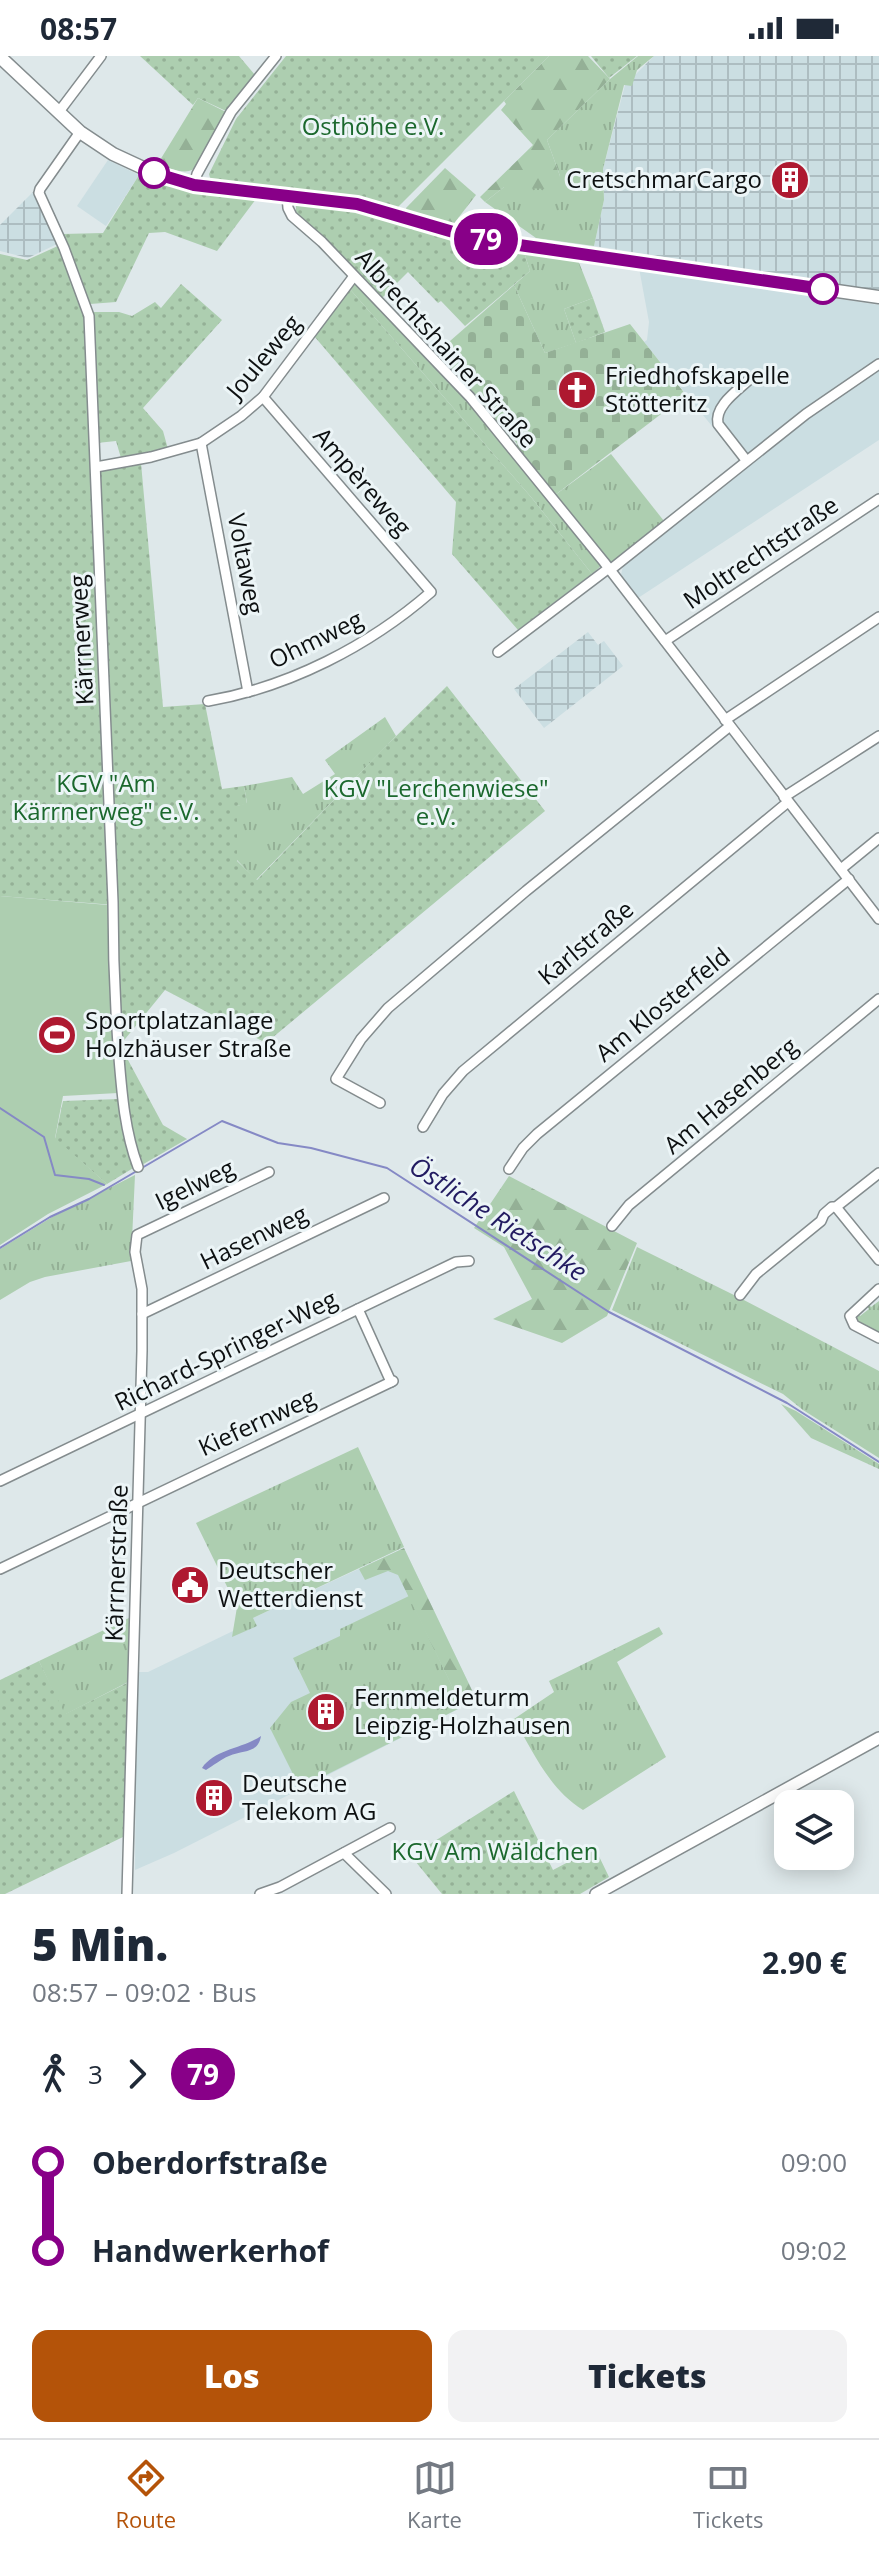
<!DOCTYPE html>
<html lang="de">
<head>
<meta charset="utf-8">
<style>
  :root { --surface:#fff; --page:#f2f2f3; --text:#1f2937; --muted:#747a83; --line:#e0e1e3; --accent:#b45309 }
  body { margin:0; font-family:"Open Sans",sans-serif; background:var(--page); color:var(--text); height:100vh; display:flex; flex-direction:column; font-size:30px; white-space:nowrap }
  * { box-sizing:border-box; margin:0 }
  p { font-size:26px; color:var(--muted) }
  .icon { flex:none; width:44px; height:44px; fill:none; stroke:currentColor; stroke-width:2; stroke-linecap:round; stroke-linejoin:round }
  .map { position:relative; height:1838px; overflow:hidden }
  .sheet { display:flex; flex-direction:column; background:var(--surface); flex:1 }
  .sheet>* { flex:none }
  .badge { padding:0 16px; border-radius:26px; font-size:28px; line-height:52px }
  .tools { position:absolute; left:774px; top:1734px; display:grid; gap:16px }
  .tools a { display:grid; place-items:center; width:80px; height:80px; border-radius:16px; background:var(--surface); box-shadow:0 4px 20px #0003; font-size:40px }
  .map>.badge { position:absolute; translate:-50% -50%; box-shadow:0 0 0 4px #fff }
  .legs { display:flex; align-items:center; gap:12px; height:88px; padding:0 32px; font-size:26px }
  .legs p { margin-inline-start:auto }
  .head { display:flex; align-items:center; justify-content:space-between; height:136px; padding:0 32px }
  h1 { font-size:44px; font-weight:800; line-height:60px }
  .button { display:flex; gap:16px; margin-top:auto; padding:16px 32px }
  .button a { flex:1; height:92px; border-radius:16px; background:var(--accent); color:#fff; font-size:32px; font-weight:800; line-height:92px; text-align:center }
  .button a+a { background:var(--page); color:var(--text) }
  ul { padding:0 32px; list-style:none }
  li { display:flex; align-items:center; gap:28px; height:88px; font-size:30px }
  li i { display:grid; place-items:center; width:12px; height:100%; margin:0 10px; background:currentColor }
  li i::after { content:''; width:20px; height:20px; margin:-10px; border:6px solid; border-radius:50%; background:var(--surface) }
  li p { margin-inline-start:auto }
  li:first-child i { background:linear-gradient(#0000 50%,currentColor 0) }
  li:last-child i { background:linear-gradient(currentColor 50%,#0000 0) }
  .status { display:flex; justify-content:space-between; align-items:center; height:56px; padding:0 40px; background:var(--surface); direction:ltr }
  .status svg { height:22px; fill:currentColor }
  .tabs { display:flex; justify-content:space-around; align-items:center; height:112px; border-top:2px solid var(--line); background:var(--surface); font-size:22px; color:var(--muted) }
  .tabs a { display:grid; justify-items:center; gap:4px }
  .tabs .current { color:var(--accent) }
  .map>svg:first-child { display:block }
  .built { fill:#cbdee2 }
  .industrial { fill:url(#industrial-grid) }
  .grass { fill:url(#grass-tufts) }
  .forest { fill:url(#forest-firs) }
  .cemetery { fill:url(#cemetery-stones) }
  .garden { fill:url(#garden-dots) }
  .pitch { fill:#adceb0 }
  .water { fill:url(#water-ripples) }
  .lines { fill:none; stroke-linecap:round; stroke-linejoin:round }
  .stream { stroke:#8589c5; stroke-width:2 }
  .minor-casing { stroke:#848c8e; stroke-width:12 }
  .tertiary-casing { stroke:#848c8e; stroke-width:14 }
  .secondary-casing { stroke:#848c8e; stroke-width:15 }
  .minor { stroke:#fff; stroke-width:9 }
  .tertiary { stroke:#fff; stroke-width:11 }
  .secondary { stroke:#fff; stroke-width:12 }
  .line-1-casing { stroke:#fff; stroke-width:18 }
  .line-1 { stroke:#808; stroke-width:12 }
  .stop-1-dot { fill:#fff; stroke:#808; stroke-width:4 }
  .labels { text-anchor:middle; stroke-width:6; stroke-linejoin:round; paint-order:stroke }
  .park-label { font-size:24px; fill:#1b682d; stroke:#ecf5f7 }
  .poi-label { font-size:24px; fill:#0d1011; stroke:#ecf5f7; text-anchor:start }
  .street-label { font-size:24px; fill:#0d1011; stroke:#ecf5f7 }
  .water-label { font-size:26px; font-style:italic; fill:#221b61; stroke:#ecf5f7 }
</style>
</head>
<body>
<div class="status"><b>08:57</b><svg viewBox="0 0 49 12"><path d="M0 12V9h3v3zM5 12V6h3v6zM10 12V3h3v9zM15 12V0h3v12zM26 1h20v11H26zM47 4h2v5h-2z"/></svg></div>
<div class="map">
<svg width="879" height="1838" viewBox="0 0 879 1838">
  <defs>
    <pattern id="industrial-grid" width="8" height="8" patternUnits="userSpaceOnUse" patternTransform="scale(2)"><rect width="8" height="8" fill="#cbdee2"/><path d="M0 4h8M4 0v8" fill="none" stroke="#adbdc1"/></pattern>
    <pattern id="grass-tufts" width="24" height="20" patternUnits="userSpaceOnUse" patternTransform="scale(2)"><rect width="24" height="20" fill="#adceb0"/><path d="M3 7l-1-3M5 7V3M7 7l1-3M15 17l-1-3M17 17v-4M19 17l1-3" fill="none" stroke="#94b096"/></pattern>
    <pattern id="forest-firs" width="22" height="20" patternUnits="userSpaceOnUse" patternTransform="scale(2)"><rect width="22" height="20" fill="#adceb0"/><path d="M5 1l3.5 6h-7zM16 11l3.5 6h-7z" fill="#94b096"/></pattern>
    <pattern id="cemetery-stones" width="16" height="16" patternUnits="userSpaceOnUse" patternTransform="scale(2)"><rect width="16" height="16" fill="#adceb0"/><path d="M2 7V4a2 2 0 0 1 4 0v3zM10 15v-3a2 2 0 0 1 4 0v3z" fill="#94b096"/></pattern>
    <pattern id="garden-dots" width="8" height="8" patternUnits="userSpaceOnUse" patternTransform="scale(2)"><rect width="8" height="8" fill="#adceb0"/><path d="M2 2h.1M6 6h.1" fill="none" stroke="#94b096" stroke-width="1.8" stroke-linecap="round"/></pattern>
    <pattern id="water-ripples" width="26" height="14" patternUnits="userSpaceOnUse" patternTransform="scale(2)"><rect width="26" height="14" fill="#8589c5"/><path d="M2 4q2-2 4 0t4 0M15 11q2-2 4 0t4 0" fill="none" stroke="#6b6f9f"/></pattern>
  </defs>
  <rect width="100%" height="100%" fill="#dee8ea"/>
  <g class="built">
    <polygon points="108,104 139,119 106,170 77,150"/>
    <polygon points="639,212 879,249 879,384 638,542 621,519 623,510 745,411 644,286 647,284 649,266"/>
    <polygon points="404,1492 480,1651 462,1651 174,1797 135,1814 137,1616 148,1616 233,1575 253,1562"/>
  </g>
  <g class="industrial">
    <polygon points="654,0 879,0 879,235 594,190 604,144 603,113 625,29"/>
    <polygon points="34,135 59,187 28,202 0,195 0,169"/>
    <polygon points="588,576 598,589 604,585 623,610 544,672 514,633"/>
  </g>
  <g class="grass">
    <polygon points="638,0 654,0 637,14 632,30 624,29 603,113 604,144 594,190 536,182 485,146 504,131 560,120 547,84 610,23"/>
    <polygon points="524,196 578,204 593,242 564,253 576,287 545,297 514,229 530,215"/>
    <polygon points="354,225 468,343 602,509 592,518 531,441 349,232"/>
    <polygon points="611,398 664,465 614,506 609,505 555,439"/>
    <polygon points="385,661 396,680 256,824 237,804 237,750 247,747 244,730 292,721 303,738 335,718 325,704"/>
    <polygon points="135,1119 131,1205 45,1221 30,1226 0,1244 0,1193 52,1161"/>
    <polygon points="637,1191 740,1242 879,1315 879,1402 803,1354 783,1338 612,1254"/>
    <polygon points="879,1245 879,1278 855,1265 857,1255 860,1260 869,1253 866,1249 868,1247 871,1251"/>
    <polygon points="781,1348 796,1355 879,1408 879,1413 811,1382"/>
    <polygon points="358,1391 404,1491 253,1562 257,1570 232,1581 237,1551 196,1467"/>
    <polygon points="409,1540 462,1651 300,1732 270,1672 291,1646 310,1637 293,1602 340,1580 340,1573"/>
    <polygon points="129,1562 130,1625 64,1659 39,1605"/>
    <path d="M659,1571L663,1578L617,1606L666,1701L583,1754C550,1734 533,1696 514,1663L554,1636L549,1625Z"/>
  </g>
  <g class="forest">
    <polygon points="549,0 588,0 610,23 547,84 560,120 549,133 504,131 485,146 480,141 533,89 501,54 506,48 504,45"/>
    <path d="M198,42L226,56C219,69 204,112 189,115C180,117 167,111 157,109Z"/>
    <polygon points="445,112 476,139 452,170 407,155 406,152"/>
    <polygon points="509,1120 637,1187 607,1260 562,1287 493,1263 532,1243 504,1191 474,1172"/>
    <polygon points="404,1492 480,1651 462,1651 398,1519 388,1515 365,1524 359,1513"/>
  </g>
  <polygon class="cemetery" points="514,229 545,297 630,268 686,339 555,439 516,391 517,388 512,381 508,381 434,299"/>
  <g class="garden">
    <polygon points="140,0 239,0 255,19 226,55 198,42 193,49"/>
    <polygon points="286,0 549,0 396,153 362,142 211,126 209,118 236,63"/>
    <polygon points="591,0 637,0 609,22"/>
    <polygon points="139,119 166,130 256,143 217,195 165,176 149,177 116,246 90,248 62,178 103,177"/>
    <polygon points="300,148 363,156 460,185 524,196 530,215 465,270 441,245 438,247 408,216 381,243 331,188 299,160 296,155 296,150"/>
    <polygon points="60,189 85,252 93,417 141,407 163,651 205,648 222,733 244,730 247,748 237,750 237,805 257,824 382,694 447,630 545,755 266,987 165,934 121,988 114,849 0,840 0,198 27,204"/>
    <polygon points="181,228 222,264 143,352 163,375 168,393 121,402 116,385 97,387 93,256 119,256 132,260 155,246 161,252"/>
    <polygon points="349,232 531,441 592,518 518,574 452,498 456,446 314,280"/>
    <polygon points="593,242 605,276 576,287 564,253"/>
    <polygon points="121,991 163,1069 187,1083 140,1110 129,1064"/>
    <polygon points="119,1043 129,1099 135,1111 107,1128 55,1083 63,1045"/>
    <polygon points="39,1605 65,1658 131,1625 123,1781 5,1838 0,1838 0,1624"/>
    <polygon points="514,1735 553,1814 595,1792 609,1821 580,1838 442,1838 411,1800"/>
  </g>
  <polygon class="pitch" points="0,840 108,849 110,921 118,1037 63,1040 55,1082 107,1128 48,1158 0,1189"/>
  <path class="water" d="M261,1680C258,1698 243,1694 229,1700C221,1703 213,1710 206,1714L202,1712C215,1693 242,1693 261,1680Z"/>
  <g class="lines">
    <g class="stream">
      <polyline points="0,1052 44,1081 55,1119 89,1123 104,1129"/>
      <polyline points="0,1192 50,1161 89,1143 222,1065 278,1087 311,1092 387,1112 609,1256 787,1347 879,1406"/>
    </g>
    <g class="minor-casing">
      <g id="minor">
        <polyline points="58,57 101,0"/>
        <path d="M80,76L40,133L39,137L64,192L89,260L113,846C113,898 115,950 119,1002C122,1039 125,1076 138,1111"/>
        <polyline points="194,129 197,118 231,56 276,0"/>
        <polyline points="287,140 288,152 292,160 322,186 470,341 604,506 879,863"/>
        <polyline points="201,387 248,636"/>
        <path d="M746,404L718,368C714,349 740,333 752,321"/>
        <polyline points="96,411 151,401 201,387 241,360 263,341 354,220"/>
        <polyline points="610,514 806,358 879,308"/>
        <polyline points="665,585 879,443"/>
        <polyline points="498,596 609,512"/>
        <path d="M208,645C289,631 369,590 431,536L263,341"/>
        <polyline points="725,664 879,561"/>
        <polyline points="784,741 879,680"/>
        <polyline points="841,813 879,782"/>
        <polyline points="380,1047 336,1023 361,983 388,952 526,835 730,670"/>
        <polyline points="423,1071 443,1038 463,1015 788,746"/>
        <polyline points="509,1113 523,1092 537,1078 849,823"/>
        <polyline points="836,1151 879,1204"/>
        <polyline points="612,1170 629,1149 879,943"/>
        <polyline points="879,1233 850,1260 854,1269 879,1282"/>
        <polyline points="740,1239 756,1218 821,1165 824,1158 832,1151 836,1151 879,1117"/>
        <polyline points="358,1253 391,1326"/>
        <polyline points="142,1258 384,1142"/>
        <polyline points="0,1425 456,1206 469,1205"/>
        <polyline points="0,1513 393,1325"/>
        <polyline points="344,1797 386,1838"/>
        <polyline points="127,1838 142,1295 142,1233 135,1196 137,1179 269,1116"/>
        <polyline points="260,1838 280,1831 390,1772"/>
      </g>
    </g>
    <g class="tertiary-casing">
      <polyline id="tertiary" points="596,1838 879,1682"/>
    </g>
    <g class="secondary-casing">
      <polyline id="secondary" points="0,1 80,76 113,98 154,117 194,129 357,148 460,178 519,189 879,241"/>
    </g>
    <use href="#minor" class="minor"/>
    <use href="#tertiary" class="tertiary"/>
    <use href="#secondary" class="secondary"/>
  </g>
  <g class="lines">
    <g class="line-1-casing">
      <polyline id="line-1" points="154,117 194,129 357,148 460,178 519,189 823,233"/>
    </g>
    <use href="#line-1" class="line-1"/>
  </g>
  <defs>
    <g id="building-disc" transform="scale(2)"><circle r="9.5" fill="#ae1930" stroke="#ecf5f7"/><path d="M-4-6H4V6H1V3H-1V6H-4ZM-2.5-4.3h1.7v1.8h-1.7ZM.8-4.3h1.7v1.8H.8ZM-2.5-1h1.7V.8h-1.7ZM.8-1h1.7V.8H.8Z" fill="#fff"/></g>
    <g id="church-disc" transform="scale(2)"><circle r="9.5" fill="#ae1930" stroke="#ecf5f7"/><path d="M-1.2-6h2.4v3.5h3.3v2.4h-3.3V6h-2.4V-.1h-3.3v-2.4h3.3Z" fill="#fff"/></g>
    <g id="stadium-disc" transform="scale(2)"><circle r="9.5" fill="#ae1930" stroke="#ecf5f7"/><path d="M0-5a6.5 5 0 1 0 0 10a6.5 5 0 1 0 0-10ZM-3.5-1.8h7v3.6h-7Z" fill="#fff"/></g>
    <g id="civic-disc" transform="scale(2)"><circle r="9.5" fill="#ae1930" stroke="#ecf5f7"/><path d="M-.6-6.5H3V-4.5H.6V-3L4-1V1h2V6H-6V1h2V-1L-.6-3ZM-1.2 2.5V6h2.4V2.5Z" fill="#fff"/></g>
  </defs>
  <g fill-rule="evenodd">
    <use href="#building-disc" x="790" y="124"/>
    <use href="#church-disc" x="577" y="334"/>
    <use href="#stadium-disc" x="57" y="979"/>
    <use href="#civic-disc" x="190" y="1529"/>
    <use href="#building-disc" x="326" y="1656"/>
    <use href="#building-disc" x="214" y="1742"/>
  </g>
  <g class="stop-1-dot">
    <circle cx="154" cy="117" r="14"/>
    <circle cx="823" cy="233" r="14"/>
  </g>
  <g class="labels">
    <g class="park-label">
      <text x="373" y="79">Osthöhe e.V.</text>
      <text x="106" y="736">KGV "Am<tspan x="106" dy="28">Kärrnerweg" e.V.</tspan></text>
      <text x="436" y="741">KGV "Lerchenwiese"<tspan x="436" dy="28">e.V.</tspan></text>
      <text x="495" y="1804">KGV Am Wäldchen</text>
    </g>
    <g class="poi-label">
      <text x="762" y="132" text-anchor="end">CretschmarCargo</text>
      <text x="605" y="328">Friedhofskapelle<tspan x="605" dy="28">Stötteritz</tspan></text>
      <text x="85" y="973">Sportplatzanlage<tspan x="85" dy="28">Holzhäuser Straße</tspan></text>
      <text x="218" y="1523">Deutscher<tspan x="218" dy="28">Wetterdienst</tspan></text>
      <text x="354" y="1650">Fernmeldeturm<tspan x="354" dy="28">Leipzig-Holzhausen</tspan></text>
      <text x="242" y="1736">Deutsche<tspan x="242" dy="28">Telekom AG</tspan></text>
    </g>
    <g class="street-label">
      <text transform="translate(446 293) rotate(48)" y="8">Albrechtshainer Straße</text>
      <text transform="translate(264 301) rotate(-50)" y="8">Jouleweg</text>
      <text transform="translate(362 426) rotate(49)" y="8">Ampèreweg</text>
      <text transform="translate(761 497) rotate(-34)" y="8">Moltrechtstraße</text>
      <text transform="translate(245 508) rotate(79)" y="8">Voltaweg</text>
      <text transform="translate(82 584) rotate(-93)" y="8">Kärrnerweg</text>
      <text transform="translate(316 584) rotate(-26)" y="8">Ohmweg</text>
      <text transform="translate(586 887) rotate(-40)" y="8">Karlstraße</text>
      <text transform="translate(663 949) rotate(-39)" y="8">Am Klosterfeld</text>
      <text transform="translate(731 1040) rotate(-40)" y="8">Am Hasenberg</text>
      <text transform="translate(195 1129) rotate(-26)" y="8">Igelweg</text>
      <text transform="translate(254 1182) rotate(-26)" y="8">Hasenweg</text>
      <text transform="translate(226 1295) rotate(-26)" y="8">Richard-Springer-Weg</text>
      <text transform="translate(257 1367) rotate(-25)" y="8">Kiefernweg</text>
      <text transform="translate(117 1507) rotate(-88)" y="8">Kärrnerstraße</text>
    </g>
    <g class="water-label">
      <text transform="translate(498 1163) rotate(33)" y="9">Östliche Rietschke</text>
    </g>
  </g>
</svg>
<div class="tools">
<a><svg class="icon" aria-label="layers" viewBox="0 0 24 24"><path d="M12 4l9 5-9 5-9-5zM3 14l9 5 9-5"/></svg></a>
</div>
<b class="badge" style="left:486px;top:183px;background:#808;color:#fff">79</b>
</div>
<section class="sheet">
<div class="head"><div><h1>5 Min.</h1><p>08:57 – 09:02 · Bus</p></div><b>2.90 €</b></div>
<div class="legs"><svg class="icon" aria-label="walk" viewBox="0 0 24 24"><circle cx="13" cy="4" r="2"/><path d="M13 8l-2 6 4 7M11 14l-3 7M7 12l3-4h3l4 4"/></svg>3<svg class="icon" aria-label="forward" viewBox="0 0 24 24"><path d="M9 5l7 7-7 7"/></svg><b class="badge" style="background:#808;color:#fff">79</b></div>
<ul>
<li><i style="color:#808"></i><b>Oberdorfstraße</b><p>09:00</p></li>
<li><i style="color:#808"></i><b>Handwerkerhof</b><p>09:02</p></li>
</ul>
<div class="button"><a>Los</a><a>Tickets</a></div>
</section>
<nav class="tabs">
<a class="current"><svg class="icon" aria-label="directions" viewBox="0 0 24 24"><path d="M12 3l9 9-9 9-9-9zM9 14v-3h6M13 9l2 2-2 2"/></svg>Route</a>
<a><svg class="icon" aria-label="map" viewBox="0 0 24 24"><path d="M3 6l6-2 6 2 6-2v14l-6 2-6-2-6 2zM9 4v14M15 6v14"/></svg>Karte</a>
<a><svg class="icon" aria-label="tickets" viewBox="0 0 24 24"><path d="M3 7h18v10H3zM15 7v10"/></svg>Tickets</a>
</nav>
</body>
</html>
